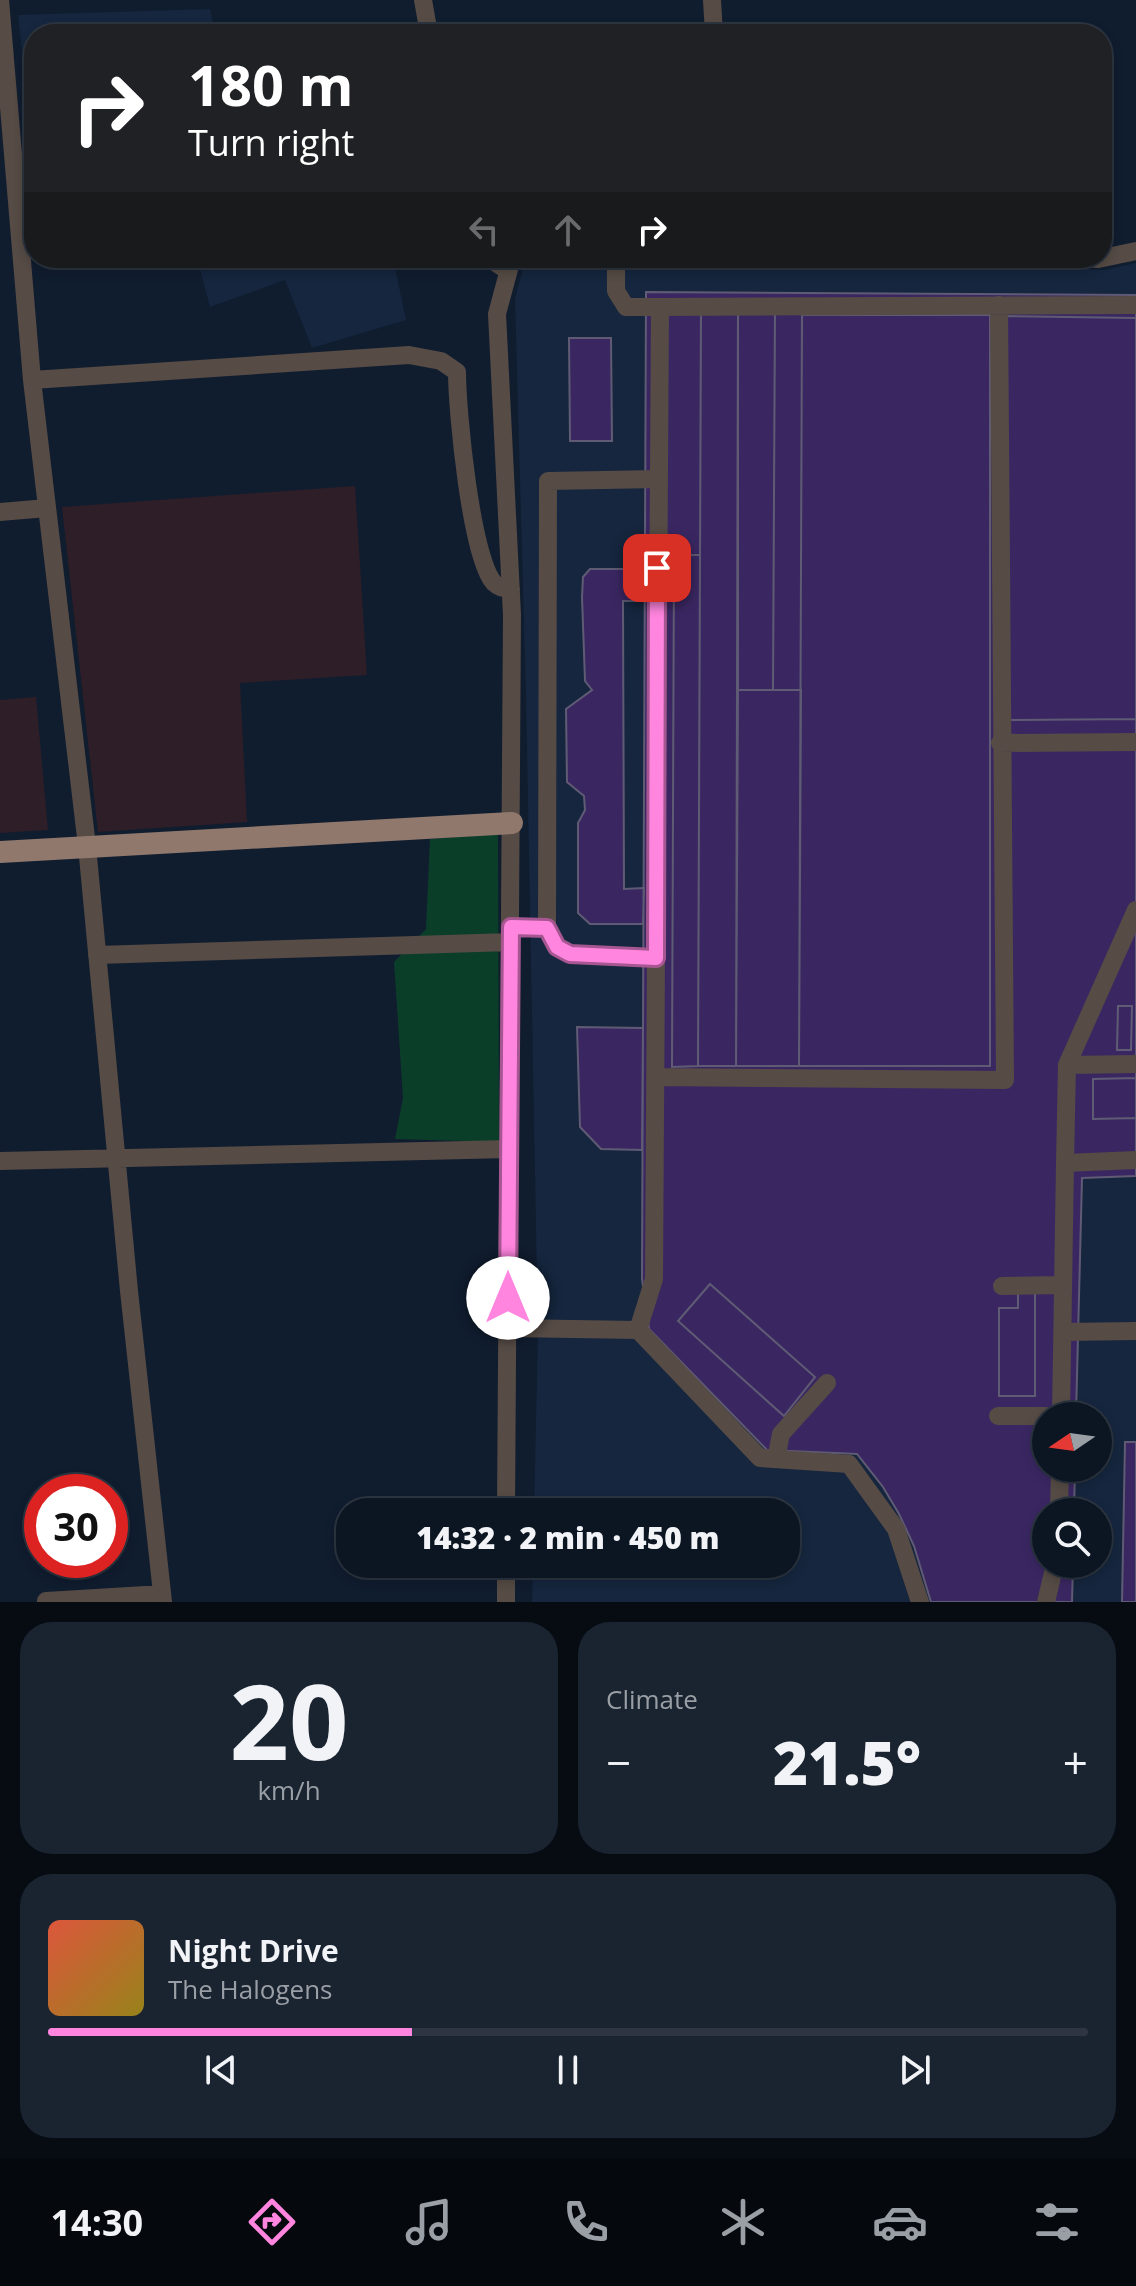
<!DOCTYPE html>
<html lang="en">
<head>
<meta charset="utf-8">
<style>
	body { margin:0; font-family:"Open Sans",sans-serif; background:#1a2330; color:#f1f3f6; height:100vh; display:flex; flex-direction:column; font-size:30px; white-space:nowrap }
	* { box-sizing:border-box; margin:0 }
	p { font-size:26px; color:#9a9fa6 }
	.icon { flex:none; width:44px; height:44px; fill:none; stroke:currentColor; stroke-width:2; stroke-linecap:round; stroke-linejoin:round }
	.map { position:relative; height:1602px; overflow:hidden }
	.panel { display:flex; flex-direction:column; gap:20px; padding:20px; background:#070c13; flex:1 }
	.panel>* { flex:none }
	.hud { position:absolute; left:24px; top:24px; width:1088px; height:244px; border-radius:32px; box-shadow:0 4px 12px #0003,0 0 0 2px #2c3541; background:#202124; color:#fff; overflow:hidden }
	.needle { width:52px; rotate:257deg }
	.fabs { position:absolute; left:1032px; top:1402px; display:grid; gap:16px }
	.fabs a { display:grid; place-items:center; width:80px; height:80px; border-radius:50%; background:#0c1623; box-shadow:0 4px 12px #0003,0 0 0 2px #2c3541; font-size:40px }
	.speed { position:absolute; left:24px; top:1474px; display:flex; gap:16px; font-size:40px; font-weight:700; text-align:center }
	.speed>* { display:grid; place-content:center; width:104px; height:104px; border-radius:50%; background:#0c1623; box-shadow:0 4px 12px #0003,0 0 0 2px #2c3541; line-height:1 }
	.speed .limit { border:12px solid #d22; background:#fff; color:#111 }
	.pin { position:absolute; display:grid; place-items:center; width:68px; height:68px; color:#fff; margin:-34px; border-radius:16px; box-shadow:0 4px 12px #0006 }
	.me { position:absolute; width:88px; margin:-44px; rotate:0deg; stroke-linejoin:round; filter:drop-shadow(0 0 6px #0008) }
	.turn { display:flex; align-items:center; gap:28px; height:168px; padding:0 32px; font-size:36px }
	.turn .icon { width:104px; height:104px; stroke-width:2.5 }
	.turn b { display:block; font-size:56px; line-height:68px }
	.lanes { display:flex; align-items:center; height:76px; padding:0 32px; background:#0003; justify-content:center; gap:40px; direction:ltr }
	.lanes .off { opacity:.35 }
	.big { font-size:60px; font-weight:800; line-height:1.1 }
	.panel .card { flex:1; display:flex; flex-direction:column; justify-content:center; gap:12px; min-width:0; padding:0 28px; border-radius:32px; background:#1a2330 }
	.panel .dial { align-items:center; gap:0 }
	.dial b { font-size:104px; line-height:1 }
	.song { display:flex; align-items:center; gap:24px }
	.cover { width:96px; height:96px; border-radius:12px; background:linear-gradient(135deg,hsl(10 70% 55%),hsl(50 70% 35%)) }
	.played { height:8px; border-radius:4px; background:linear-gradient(90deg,#ff85df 35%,#2c3541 35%) }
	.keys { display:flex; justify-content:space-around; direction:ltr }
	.heat { display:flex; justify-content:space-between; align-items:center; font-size:44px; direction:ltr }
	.panel .tiles { flex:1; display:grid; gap:20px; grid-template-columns:1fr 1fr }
	.card:last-child { grid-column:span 2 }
	.trip { position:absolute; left:336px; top:1498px; width:464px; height:80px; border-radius:32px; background:#0c1623; box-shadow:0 4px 12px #0003,0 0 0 2px #2c3541; font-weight:800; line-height:80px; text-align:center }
	.dock { display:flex; height:128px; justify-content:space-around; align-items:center; background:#05090e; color:#9a9fa6 }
	.dock .icon { width:56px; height:56px }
	.dock .current { color:#ff85df }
	.dock b { font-size:36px; color:#f1f3f6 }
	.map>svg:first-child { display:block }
	.built { fill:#15263e; fill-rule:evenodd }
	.education { fill:#2e1e28 }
	.green { fill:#0b3e29 }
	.building { fill:#3a2762; stroke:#605b74; stroke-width:2 }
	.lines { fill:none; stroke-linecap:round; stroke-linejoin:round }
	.minor { stroke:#564b45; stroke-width:18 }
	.major { stroke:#90786d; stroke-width:22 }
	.route-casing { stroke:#a65691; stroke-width:20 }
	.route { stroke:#ff85df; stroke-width:14 }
</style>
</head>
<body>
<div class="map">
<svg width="1136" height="1602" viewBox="0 0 1136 1602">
	<rect width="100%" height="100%" fill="#101d2f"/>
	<path class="built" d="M210,9l5,25h-181v128l-16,-147z
		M197,258h196l13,62 -94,28 -27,-68 -75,27z
		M526,258h364l214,12 32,-7v1339h-604l1,-38h253v-52h-252l4,-180 -12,-637 -11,-397zM1046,1416h52v52h-52zM1046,1512h52v52h-52z"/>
	<path class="education" d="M355,486l12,189 -127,8 7,139 -149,10 -36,-325z
		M36,697l12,133 -48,3v-133z"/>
	<path class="green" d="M498,834l1,308 -104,-3 8,-41 -9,-136 32,-33 4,-90z"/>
	<path class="building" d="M646,292l490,3v881l-54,2 -6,238h-30v52h29l-1,44h-28v52h27l-1,38h-141l-17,-56 -15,-32 -16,-27 -26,-33 -90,-4 -118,-121 -7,-50z
		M775,305l-2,385h-35v-384z
		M701,306h37l-2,760h-38z
		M802,315h188v751h-191z
		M1007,316l129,2v401l-129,1z
		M569,338h42l1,103h-42z
		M674,555h26l-2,511 -26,1z
		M590,569h47l8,19v13h-22l1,288 20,-1 -1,36h-53l-12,-11v-90l7,-13 -1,-14 -17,-14 -1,-73 26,-19 -7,-9 -3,-84 1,-20z
		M738,690h63l-2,376h-63z
		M1118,1006h14l-1,44h-14z
		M577,1027l66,1 -1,122 -41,-1 -21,-22z
		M1136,1078v40l-43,1v-40z
		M710,1284l105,93 -31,39 -106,-95z
		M1018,1293h17v103h-36v-88h19z
		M1125,1442h11v160h-14z"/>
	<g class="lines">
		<path class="minor" d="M0,0l32,380 55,466 42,445 34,311
			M423,0l6,34
			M712,0l2,34
			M429,34h285
			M489,258l19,13
			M616,258v33l10,16h34l-6,972 -16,51 122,128 89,6 47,65 24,73
			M1082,258l16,1 38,-8
			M660,307l476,-2
			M32,380l377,-25 32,6 16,11c0,38 14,186 37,211 5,5 11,5 17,6
			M0,512l47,-4
			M1000,743l136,-1
			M97,955l414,-13
			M656,958l-86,-4 -13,-7 -10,-19 1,-447 110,-2
			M1067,1065l69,-1
			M656,1077l349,3 -6,-775
			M0,1161l509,-12
			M1065,1163l2,-98 69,-155
			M1002,1286l60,-1
			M508,1328l130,2
			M1063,1332l73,-1
			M998,1416h48
			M1061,1416l4,-253 71,-3
			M776,1459l5,-25 46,-51
			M506,1512l6,-897 -15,-301 15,-56
			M1059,1512l1,-44
			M46,1601l116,-7
			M506,1602v-38
			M1046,1602l9,-38"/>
		<path class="major" d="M0,852l512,-29"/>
	</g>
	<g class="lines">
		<g class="route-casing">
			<path id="route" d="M508,1298l3,-371 36,1 10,19 13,7 86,4 1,-390"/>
		</g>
		<use href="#route" class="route"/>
	</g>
</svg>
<div class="fabs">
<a><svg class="needle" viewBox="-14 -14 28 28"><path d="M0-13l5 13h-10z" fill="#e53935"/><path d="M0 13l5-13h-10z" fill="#9a9fa6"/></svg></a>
<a><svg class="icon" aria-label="search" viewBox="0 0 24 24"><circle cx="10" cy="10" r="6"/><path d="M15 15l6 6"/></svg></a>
</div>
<div class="speed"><div class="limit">30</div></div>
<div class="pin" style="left:657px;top:568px;background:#d93025"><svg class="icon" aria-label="arrive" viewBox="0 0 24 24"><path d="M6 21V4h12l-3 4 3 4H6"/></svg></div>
<svg class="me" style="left:508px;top:1298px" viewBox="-20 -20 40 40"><circle r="19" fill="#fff"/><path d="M0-13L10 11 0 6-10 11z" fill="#ff85df"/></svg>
<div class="trip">14:32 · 2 min · 450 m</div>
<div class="hud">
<div class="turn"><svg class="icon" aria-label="right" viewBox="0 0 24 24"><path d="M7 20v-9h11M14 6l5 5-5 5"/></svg><div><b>180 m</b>Turn right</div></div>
<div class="lanes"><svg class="icon off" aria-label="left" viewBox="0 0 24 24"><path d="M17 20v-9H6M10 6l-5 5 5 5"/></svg><svg class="icon off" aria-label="ahead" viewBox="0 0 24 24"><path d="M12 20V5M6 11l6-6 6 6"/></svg><svg class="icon" aria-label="right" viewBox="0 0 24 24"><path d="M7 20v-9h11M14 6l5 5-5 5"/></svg></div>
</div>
</div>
<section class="panel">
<div class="tiles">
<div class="card dial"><b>20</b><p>km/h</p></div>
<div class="card"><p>Climate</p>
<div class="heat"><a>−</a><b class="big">21.5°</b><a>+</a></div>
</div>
<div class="card">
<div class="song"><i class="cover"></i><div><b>Night Drive</b><p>The Halogens</p></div></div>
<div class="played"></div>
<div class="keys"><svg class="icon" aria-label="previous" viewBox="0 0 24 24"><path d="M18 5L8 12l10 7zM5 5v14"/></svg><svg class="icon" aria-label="pause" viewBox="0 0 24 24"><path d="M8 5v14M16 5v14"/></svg><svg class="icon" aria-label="next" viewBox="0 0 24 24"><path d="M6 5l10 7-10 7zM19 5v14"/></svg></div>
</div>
</div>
</section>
<nav class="dock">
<b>14:30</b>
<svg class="icon current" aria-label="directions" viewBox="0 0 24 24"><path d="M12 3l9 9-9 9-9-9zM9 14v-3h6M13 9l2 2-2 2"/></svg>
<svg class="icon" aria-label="music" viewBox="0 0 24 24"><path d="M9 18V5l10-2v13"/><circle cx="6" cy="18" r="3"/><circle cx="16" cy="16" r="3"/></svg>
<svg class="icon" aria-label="phone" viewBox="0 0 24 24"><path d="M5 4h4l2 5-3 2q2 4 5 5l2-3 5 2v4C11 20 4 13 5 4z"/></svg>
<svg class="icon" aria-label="climate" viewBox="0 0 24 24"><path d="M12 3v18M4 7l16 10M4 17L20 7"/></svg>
<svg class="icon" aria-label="car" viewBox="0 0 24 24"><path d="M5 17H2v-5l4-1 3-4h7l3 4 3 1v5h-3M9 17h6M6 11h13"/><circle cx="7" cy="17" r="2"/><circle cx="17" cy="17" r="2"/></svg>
<svg class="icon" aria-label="filters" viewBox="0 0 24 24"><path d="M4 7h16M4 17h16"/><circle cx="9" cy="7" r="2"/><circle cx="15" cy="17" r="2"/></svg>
</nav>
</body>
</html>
